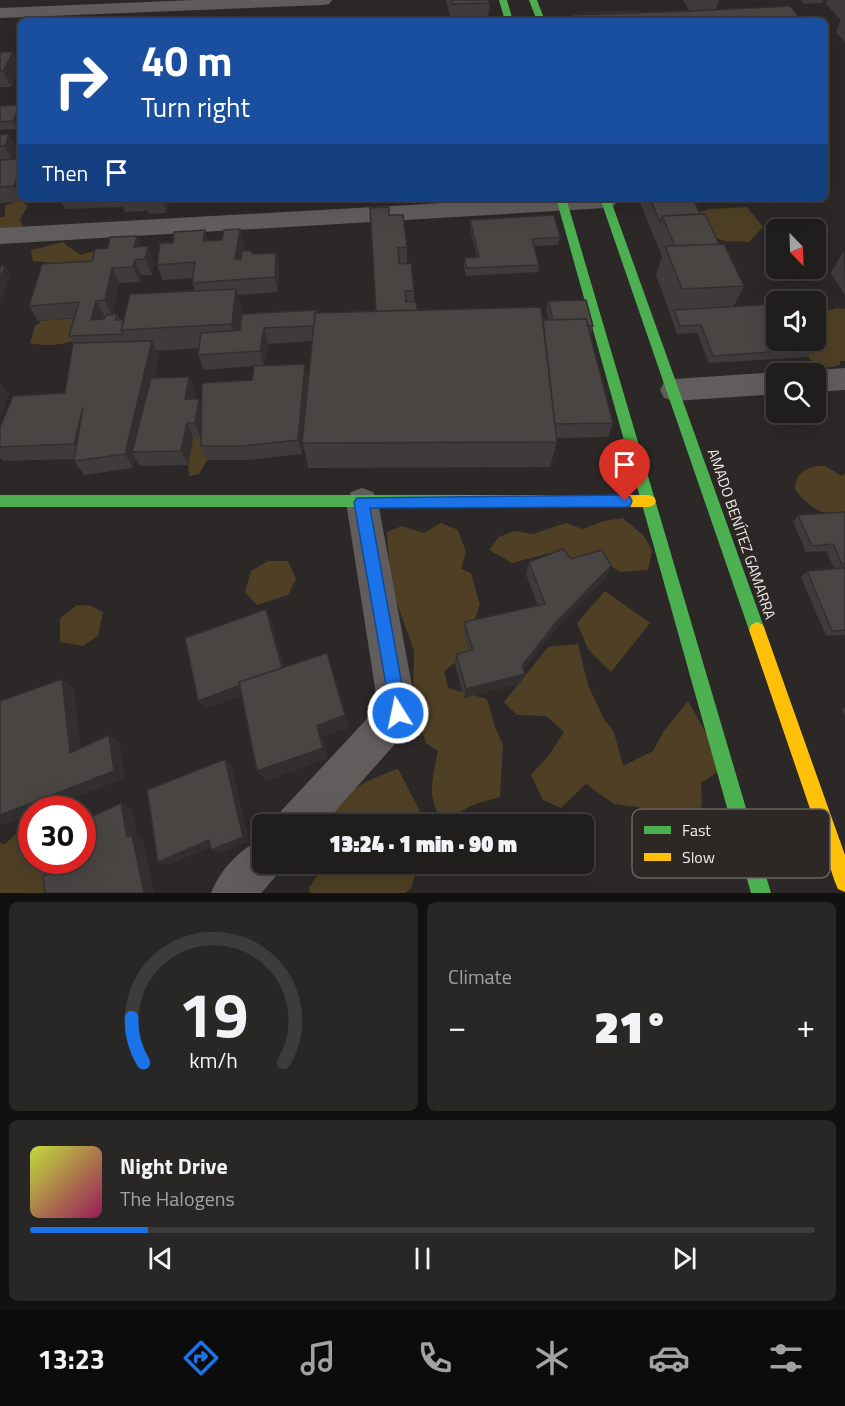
<!DOCTYPE html>
<html lang="en">
<head>
<meta charset="utf-8">
<style>
	body { margin:0; font-family:"Titillium Web",sans-serif; background:#282726; color:#f1f3f6; height:100vh; display:flex; flex-direction:column; font-size:22px; white-space:nowrap }
	* { box-sizing:border-box; margin:0 }
	p { font-size:20px; color:#a2a2a4 }
	.icon { flex:none; width:33px; height:33px; fill:none; stroke:currentColor; stroke-width:2; stroke-linecap:round; stroke-linejoin:round }
	.map { position:relative; height:893px; overflow:hidden }
	.panel { display:flex; flex-direction:column; gap:9px; padding:9px; background:#121010; flex:1 }
	.panel>* { flex:none }
	.top-card { position:absolute; left:18px; top:18px; width:810px; height:183px; border-radius:9px; box-shadow:0 6px 24px #0002,0 0 0 2px #3d3c3b; background:#1a4fa0; color:#fff; overflow:hidden }
	.needle { width:39px; rotate:157deg }
	.controls { position:absolute; left:766px; top:219px; display:grid; gap:12px }
	.controls a { display:grid; place-items:center; width:60px; height:60px; border-radius:9px; background:#201e1d; box-shadow:0 6px 24px #0002,0 0 0 2px #3d3c3b; font-size:30px }
	.speed { position:absolute; left:18px; top:796px; display:flex; gap:12px; font-size:30px; font-weight:700; text-align:center }
	.speed>* { display:grid; place-content:center; width:78px; height:78px; border-radius:50%; background:#201e1d; box-shadow:0 6px 24px #0002,0 0 0 2px #3d3c3b; line-height:1 }
	.speed .limit { border:9px solid #d22; background:#fff; color:#111 }
	.pin { position:absolute; display:grid; place-items:center; width:51px; height:51px; color:#fff; margin:-62px -26px; border-radius:50% 50% 50% 0; rotate:-45deg; box-shadow:0 0 6px #0007 }
	.pin .icon { rotate:45deg }
	.me { position:absolute; width:66px; margin:-33px; rotate:350deg; stroke-linejoin:round; filter:drop-shadow(0 0 4px #0008) }
	.turn { display:flex; align-items:center; gap:21px; height:126px; padding:0 24px; font-size:27px }
	.turn .icon { width:78px; height:78px; stroke-width:2.5 }
	.turn b { display:block; font-size:42px; line-height:51px }
	.then { display:flex; align-items:center; height:57px; padding:0 24px; background:#0003; gap:12px; font-size:22px }
	.big { font-size:45px; font-weight:800; line-height:1.1 }
	.panel .tile { flex:1; display:flex; flex-direction:column; justify-content:center; gap:9px; min-width:0; padding:0 21px; border-radius:9px; background:#282726 }
	.panel .dial { align-items:center; gap:0 }
	.dial svg { height:156px; overflow:visible; fill:none; stroke:#3d3c3b; stroke-width:7; stroke-linecap:round; text-anchor:middle }
	.dial text { fill:#f1f3f6; stroke:none }
	.song { display:flex; align-items:center; gap:18px }
	.cover { width:72px; height:72px; border-radius:9px; background:linear-gradient(135deg,hsl(70 70% 55%),hsl(330 70% 35%)) }
	.played { height:6px; border-radius:3px; background:linear-gradient(90deg,#1a73e8 15%,#3d3c3b 15%) }
	.keys { display:flex; justify-content:space-around; direction:ltr }
	.heat { display:flex; justify-content:space-between; align-items:center; font-size:33px; direction:ltr }
	.panel .tiles { flex:1; display:grid; gap:9px; grid-template-columns:1fr 1fr }
	.tile:last-child { grid-column:span 2 }
	.trip { position:absolute; left:252px; top:814px; width:342px; height:60px; border-radius:9px; background:#201e1d; box-shadow:0 6px 24px #0002,0 0 0 2px #3d3c3b; font-weight:800; line-height:60px; text-align:center }
	.menu { display:flex; height:96px; justify-content:space-around; align-items:center; background:#0d0c0c; color:#a2a2a4 }
	.menu .icon { width:42px; height:42px }
	.menu .on { color:#1a73e8 }
	.menu b { font-size:27px; color:#f1f3f6 }
	.map>svg:first-child { display:block }
	.green { fill:#4f4025 }
	.lines { fill:none; stroke-linecap:round; stroke-linejoin:round }
	.street { fill:#605d5c; fill-rule:evenodd }
	.fast { fill:#4caf50; fill-rule:evenodd }
	.slow { fill:#ffc107; fill-rule:evenodd }
	.wall { fill:#3e3b3a; fill-rule:evenodd }
	.shaded-wall { fill:#32302f }
	.building { fill:#484543; stroke:#32302f; stroke-width:1.5 }
	.route { fill:#1a73e8; stroke:#114b97; stroke-width:1.5 }
	.labels { text-anchor:middle; dominant-baseline:central; stroke-width:6; stroke-linejoin:round; paint-order:stroke }
	.street-label { font-size:15px; fill:#efebe9; stroke:#2d2725 }
	.key { fill:#2d2725; stroke:#676260; stroke-width:1.5 }
	.key-label { font-size:16px; fill:#efebe9 }
</style>
</head>
<body>
<div class="map">
<svg width="845" height="893" viewBox="0 0 845 893">
	<rect width="100%" height="100%" fill="#2b2827"/>
	<path class="green" d="M16,202h7l5,4 -8,13 3,7 -3,4h-20v-13h5v-12z
		M747,207l16,20 -14,15c-20,-1 -32,3 -44,-16 -4,-5 -5,-8 -6,-14l11,-3z
		M64,242c4,7 11,7 16,13l15,-4 -1,10 -9,5 -52,-5 -2,-11z
		M837,308l8,1v52h-5v4c-28,7 -28,-3 -40,-24l16,-1v-18h6l5,-11z
		M79,318l2,20c-18,7 -32,9 -51,5l5,-17 6,-5z
		M202,431l26,19 -21,10 -8,14 -10,2 -1,-11 5,-27z
		M816,466h9l17,10 3,-3v39c-21,7 -39,-7 -50,-23 0,-14 8,-20 21,-23z
		M623,518l21,18 8,14 -4,20 -28,2 -9,-6h-46l-15,-13 -38,10 -23,-13 10,-13 15,-6 19,3 33,-11 16,6 22,-8z
		M441,523l17,7 8,22 -5,17 10,4 9,32 -5,14 11,20 -42,32 4,17 39,11 8,28 8,18 -3,52 -25,7 -31,16c-19,-18 -11,-45 -6,-69l-12,-8 -13,-40 1,-52 -27,-76 2,-15 -2,-28 15,-6 22,7z
		M268,561h20l8,18 -8,16 -31,10 -12,-13 6,-21z
		M605,591l45,32 -39,49 -23,-23 -11,-26z
		M77,605l14,1 12,6 -5,24 -15,10 -23,-4v-24z
		M578,644l10,41 16,34 10,13 9,34 30,-15 11,-20 24,-30 37,66 -24,16 1,21 -11,33 -29,-7 -17,-22 -31,-4 -28,-20 -25,24 -18,-8 -12,-25 18,-20 15,-23 -18,-16 -29,-1 -13,-13 44,-55z
		M398,769l26,50v6h-99c16,-33 40,-45 73,-56z
		M31,820l1,41h41l-2,32h-71v-50l5,1z
		M320,864h99l-8,24 -6,5h-95l-1,-5 12,-18z"/>
	<g class="lines">
		<path class="street" d="M195,0h137l-3,4 -6,1 -323,13v-10z
			M533,198h82l2,3 -3,5 -8,2 -606,36v-16z
			M845,368v22l-29,2v-18h-10l10,-4z
			M777,372l4,2h-4v20l-103,7 -10,-3 -4,-8 4,-8 10,-3z
			M362,488l11,4 5,10 39,211 -6,13 -88,99h-48l6,-14 97,-104 -32,-205 5,-10z
			M262,839v25h19l-4,11 -16,18h-50c9,-23 28,-44 51,-54z"/>
		<path class="fast" d="M499,0h8l6,21h-8z
			M529,0h8l8,21h-8z
			M556,198h10l205,695h-20z
			M600,198h10l155,432 -2,5 -6,3 -6,-3 -2,-5z
			M0,495h523l5,2 2,4 -2,4 -5,2h-523z"/>
		<path class="slow" d="M523,495h126l5,2 2,4 -2,4 -5,2h-126l-5,-2 -2,-4 2,-4z
			M757,622l6,3 2,5 80,225v37l-7,-3 -3,-7 -86,-252 2,-5z"/>
	</g>
	<path class="wall" d="M446,0h42l2,3 -2,15 -37,2z
		M683,0h36l-3,10 86,11h-231l1,-6 15,-1v-1h51l52,-2z
		M801,0h23l-2,3 -18,1z
		M827,0h18v43l-9,-11 5,-13h-1l-15,-16z
		M0,52l20,15 -9,20h-11z
		M20,105l1,15 -4,9 -17,1v-24z
		M9,134l8,16 -3,9 9,43 -23,1v-68z
		M60,198h110l-4,15 -17,1 -1,-3 -23,1 -2,-5 -58,2z
		M642,198h51l7,16 44,72 -10,20 79,43 -5,8 -99,6 -12,-30 -20,1 -21,-59 6,-19 -22,-53z
		M389,215l18,32v16l7,28v11l3,8 132,10 -3,-11 2,-8 45,25 -2,7h-1l23,90 -5,14 -52,1 1,4 -7,25 -242,1 -5,-25 -1,11 -54,6h-41l-6,-14v-11v3h-8l-5,27 -48,1 -5,-8 -2,10 -49,7 -10,-14v-2l-71,2 -3,-4v-10l65,-54 8,-49 -4,-8 5,-18 -36,3 -9,-15 63,-45 49,-15 13,16 -2,13h-11l-1,7 -21,1 -7,31h5l3,6h4l71,-29 -3,-8 1,-5 -30,2 -6,-15 16,-22 49,-3 18,-11 4,16 -1,6 10,3 23,-1 3,15 -1,24 -40,3 4,16v3l75,-4 1,3 58,-2zM312,341l-4,38 -3,-15 -41,2 4,-22zM199,348l-1,7 6,15 50,-4 -2,14 -50,26 -8,-7 1,-7 -6,-15 -35,1 5,-22 -3,-5z
		M470,220l90,17 -2,8 -24,1 5,19 -1,7 -72,4 -2,-10 1,-8 12,-1 -7,-29z
		M844,250l1,44h-1l-13,-21z
		M845,512v123l-19,1 -25,-59 6,-6 28,-2 -9,-18 -20,1 -13,-30 5,-7z
		M571,559l35,19 -52,53 -31,38 -2,14 -57,15 -9,-34 1,-10 13,-3 -6,-19 1,-10 74,-16 -12,-32 3,-12z
		M845,708v9l-3,-8z"/>
	<path class="shaded-wall" d="M13,52l7,15 -9,20 -8,-16z
		M20,105l1,15 -4,9 -4,-8z
		M9,134l8,16 -4,12 -8,-16z
		M21,165v33h3l-1,4 -9,-16z
		M161,198h9l-4,15z
		M240,229l4,16 -4,30 -5,-16z
		M205,230l5,16 -7,-5z
		M137,236l6,15 -9,-4z
		M148,246l6,16 -2,13 -7,-16z
		M276,253l3,15 -1,24 -3,-15z
		M135,260l6,15 -1,7 -7,-15z
		M5,266l5,8 -10,28v-22z
		M112,268l7,15 -7,33 -7,-16z
		M236,289l6,22 -4,35 -6,-22z
		M96,301l8,15 -5,19 -8,-15z
		M264,328l4,16 -4,22 -4,-15z
		M152,341l7,15 -22,96h-5l3,6 -2,10 -8,-14z
		M305,364l3,15 -6,75 -4,-14z
		M189,377l6,15 -4,22 -6,-15z
		M0,382l9,12 -9,25z
		M199,399l6,14 -4,25 -6,-15z
		M83,407v51l-9,-14z
		M187,423l6,15 -5,27 -7,-14z
		M611,566l-5,12 -52,53 -36,44 4,-9 36,-46z
		M266,609l5,11 17,59 -82,30 -8,-8z
		M327,653l22,74 -27,10 6,21 -62,23 -9,-10z
		M525,674l-4,9 -57,15 2,-9z
		M62,679l12,10 8,71 -12,-7z
		M109,735l11,8 5,35 -83,32h-10v4l-32,12v-11z
		M225,759l7,7 17,76 -30,11 -8,-3z
		M121,803l11,6 6,28 5,2 11,54h-10l-17,-56z
		M209,840l8,5 -49,20 -10,-3z"/>
	<path class="building" d="M451,0h37l2,3 -38,1z
		M790,6l12,15h-227l-3,-6 118,-4z
		M637,11l1,2 -50,1 -1,-1z
		M0,52h13l-10,19h-3z
		M20,105l-7,16 -13,1v-16z
		M9,134l-4,12h-5v-11z
		M21,159v6l-7,21 -14,1v-27z
		M650,198h43l7,16 -38,2 -2,7z
		M389,207v8h14l4,32 -9,1 1,16 12,-1 3,28h-9l1,11h10l1,8 -41,1 -6,-103z
		M705,214l14,30 -44,2 -13,-30z
		M554,215l6,22 -28,2 7,26 -73,3 -1,-10 14,-1 -9,-37z
		M240,229l-5,30h6l1,-8h10v3l24,-1 -1,24 -83,6 3,-21 -38,3 3,-22h13l1,-11 31,-2 -2,11 19,-1 2,-10z
		M137,236l-3,11 14,-1 -3,13 -10,1 -2,7 -21,1 -7,32 -9,1 -5,19 13,-1 2,-4 11,-1 -2,6h9l-3,10 2,4 -54,2 10,-34 -50,4 13,-42 50,-3 3,-12 13,-1 2,-11z
		M724,244l20,42 -62,3 -17,-43z
		M0,266h5l-5,14z
		M236,289l-4,35 -111,6 9,-36z
		M586,300l7,26h-5l-2,-7 -33,1 -5,-19z
		M777,304v36h31l5,9 -100,7 -12,-31 -21,1 -6,-16z
		M541,307l16,135 -255,1 13,-130z
		M317,310v3h-2l-1,13 -50,2 -4,23 -62,4 3,-22 39,-3 2,-16z
		M586,319l27,104 -58,1 -12,-104z
		M152,341l-27,113 -51,7 9,-54 -9,37 -74,3v-20l13,-31 52,-3 8,-50z
		M305,364l-7,76 -55,6h-42l1,-63 50,-3 2,-14z
		M189,377l-4,22h14l-4,24h-8l-6,28 -49,1 19,-74z
		M845,512v52h-3l-9,-20 -21,2 -14,-31z
		M563,549l8,10 31,-9 9,16 -53,54 -36,46 3,8 -59,15 -10,-35 17,-4 -9,-28 81,-18 -16,-42z
		M845,568v62l-13,1 -25,-60z
		M266,609l16,59 -43,14 1,3 -42,16 -13,-63z
		M327,653l18,62 -28,11 6,22 -66,23 -18,-89z
		M62,679l8,74 39,-18 5,36 -114,44v-114z
		M225,759l18,78 -32,13 -2,-10 -51,22 -11,-72z
		M121,803l6,34 5,-2 12,58h-99l-2,-17 7,-3 -2,-12h34v-40z"/>
	<path class="route" d="M625,495l5,2 2,4 -2,5 -5,1 -255,1 37,205 -3,6 -6,3 -6,-3 -38,-217 3,-4z"/>
	<g class="labels">
		<g class="street-label">
			<text transform="translate(742 534) rotate(71)">AMADO BENÍTEZ GAMARRA</text>
		</g>
	</g>
	<rect x="632" y="809" width="198" height="69" rx="9" class="key"/>
	<rect x="644" y="826" width="27" height="8" fill="#4caf50"/>
	<rect x="644" y="853" width="27" height="8" fill="#ffc107"/>
	<g class="key-label">
		<text x="682" y="836">Fast</text>
		<text x="682" y="863">Slow</text>
	</g>
</svg>
<div class="controls">
<a><svg class="needle" viewBox="-14 -14 28 28"><path d="M0-13l5 13h-10z" fill="#e53935"/><path d="M0 13l5-13h-10z" fill="#a2a2a4"/></svg></a>
<a><svg class="icon" aria-label="sound" viewBox="0 0 24 24"><path d="M4 9h4l5-4v14l-5-4H4zM17 9q2 3 0 6"/></svg></a>
<a><svg class="icon" aria-label="search" viewBox="0 0 24 24"><circle cx="10" cy="10" r="6"/><path d="M15 15l6 6"/></svg></a>
</div>
<div class="speed"><div class="limit">30</div></div>
<div class="pin" style="left:625px;top:501px;background:#d93025"><svg class="icon" aria-label="arrive" viewBox="0 0 24 24"><path d="M6 21V4h12l-3 4 3 4H6"/></svg></div>
<svg class="me" style="left:398px;top:713px" viewBox="-20 -20 40 40"><circle r="17" fill="#1a73e8" stroke="#fff" stroke-width="3"/><path d="M0-11L8 9 0 5-8 9z" fill="#fff"/></svg>
<div class="trip">13:24 · 1 min · 90 m</div>
<div class="top-card">
<div class="turn"><svg class="icon" aria-label="right" viewBox="0 0 24 24"><path d="M7 20v-9h11M14 6l5 5-5 5"/></svg><div><b>40 m</b>Turn right</div></div>
<div class="then">Then<svg class="icon" aria-label="arrive" viewBox="0 0 24 24"><path d="M6 21V4h12l-3 4 3 4H6"/></svg></div>
</div>
</div>
<section class="panel">
<div class="tiles">
<div class="tile dial"><svg viewBox="0 0 100 80">
<path d="M14 69A42 42 0 1 1 86 69"/>
<path d="M14 69A42 42 0 0 1 8 46" stroke="#1a73e8"/>
<text x="50" y="56" font-size="32" font-weight="700">19</text>
<text x="50" y="72" font-size="11">km/h</text>
</svg></div>
<div class="tile"><p>Climate</p>
<div class="heat"><a>−</a><b class="big">21°</b><a>+</a></div>
</div>
<div class="tile">
<div class="song"><i class="cover"></i><div><b>Night Drive</b><p>The Halogens</p></div></div>
<div class="played"></div>
<div class="keys"><svg class="icon" aria-label="previous" viewBox="0 0 24 24"><path d="M18 5L8 12l10 7zM5 5v14"/></svg><svg class="icon" aria-label="pause" viewBox="0 0 24 24"><path d="M8 5v14M16 5v14"/></svg><svg class="icon" aria-label="next" viewBox="0 0 24 24"><path d="M6 5l10 7-10 7zM19 5v14"/></svg></div>
</div>
</div>
</section>
<nav class="menu">
<b>13:23</b>
<svg class="icon on" aria-label="directions" viewBox="0 0 24 24"><path d="M12 3l9 9-9 9-9-9zM9 14v-3h6M13 9l2 2-2 2"/></svg>
<svg class="icon" aria-label="music" viewBox="0 0 24 24"><path d="M9 18V5l10-2v13"/><circle cx="6" cy="18" r="3"/><circle cx="16" cy="16" r="3"/></svg>
<svg class="icon" aria-label="phone" viewBox="0 0 24 24"><path d="M5 4h4l2 5-3 2q2 4 5 5l2-3 5 2v4C11 20 4 13 5 4z"/></svg>
<svg class="icon" aria-label="climate" viewBox="0 0 24 24"><path d="M12 3v18M4 7l16 10M4 17L20 7"/></svg>
<svg class="icon" aria-label="car" viewBox="0 0 24 24"><path d="M5 17H2v-5l4-1 3-4h7l3 4 3 1v5h-3M9 17h6M6 11h13"/><circle cx="7" cy="17" r="2"/><circle cx="17" cy="17" r="2"/></svg>
<svg class="icon" aria-label="filters" viewBox="0 0 24 24"><path d="M4 7h16M4 17h16"/><circle cx="9" cy="7" r="2"/><circle cx="15" cy="17" r="2"/></svg>
</nav>
</body>
</html>
